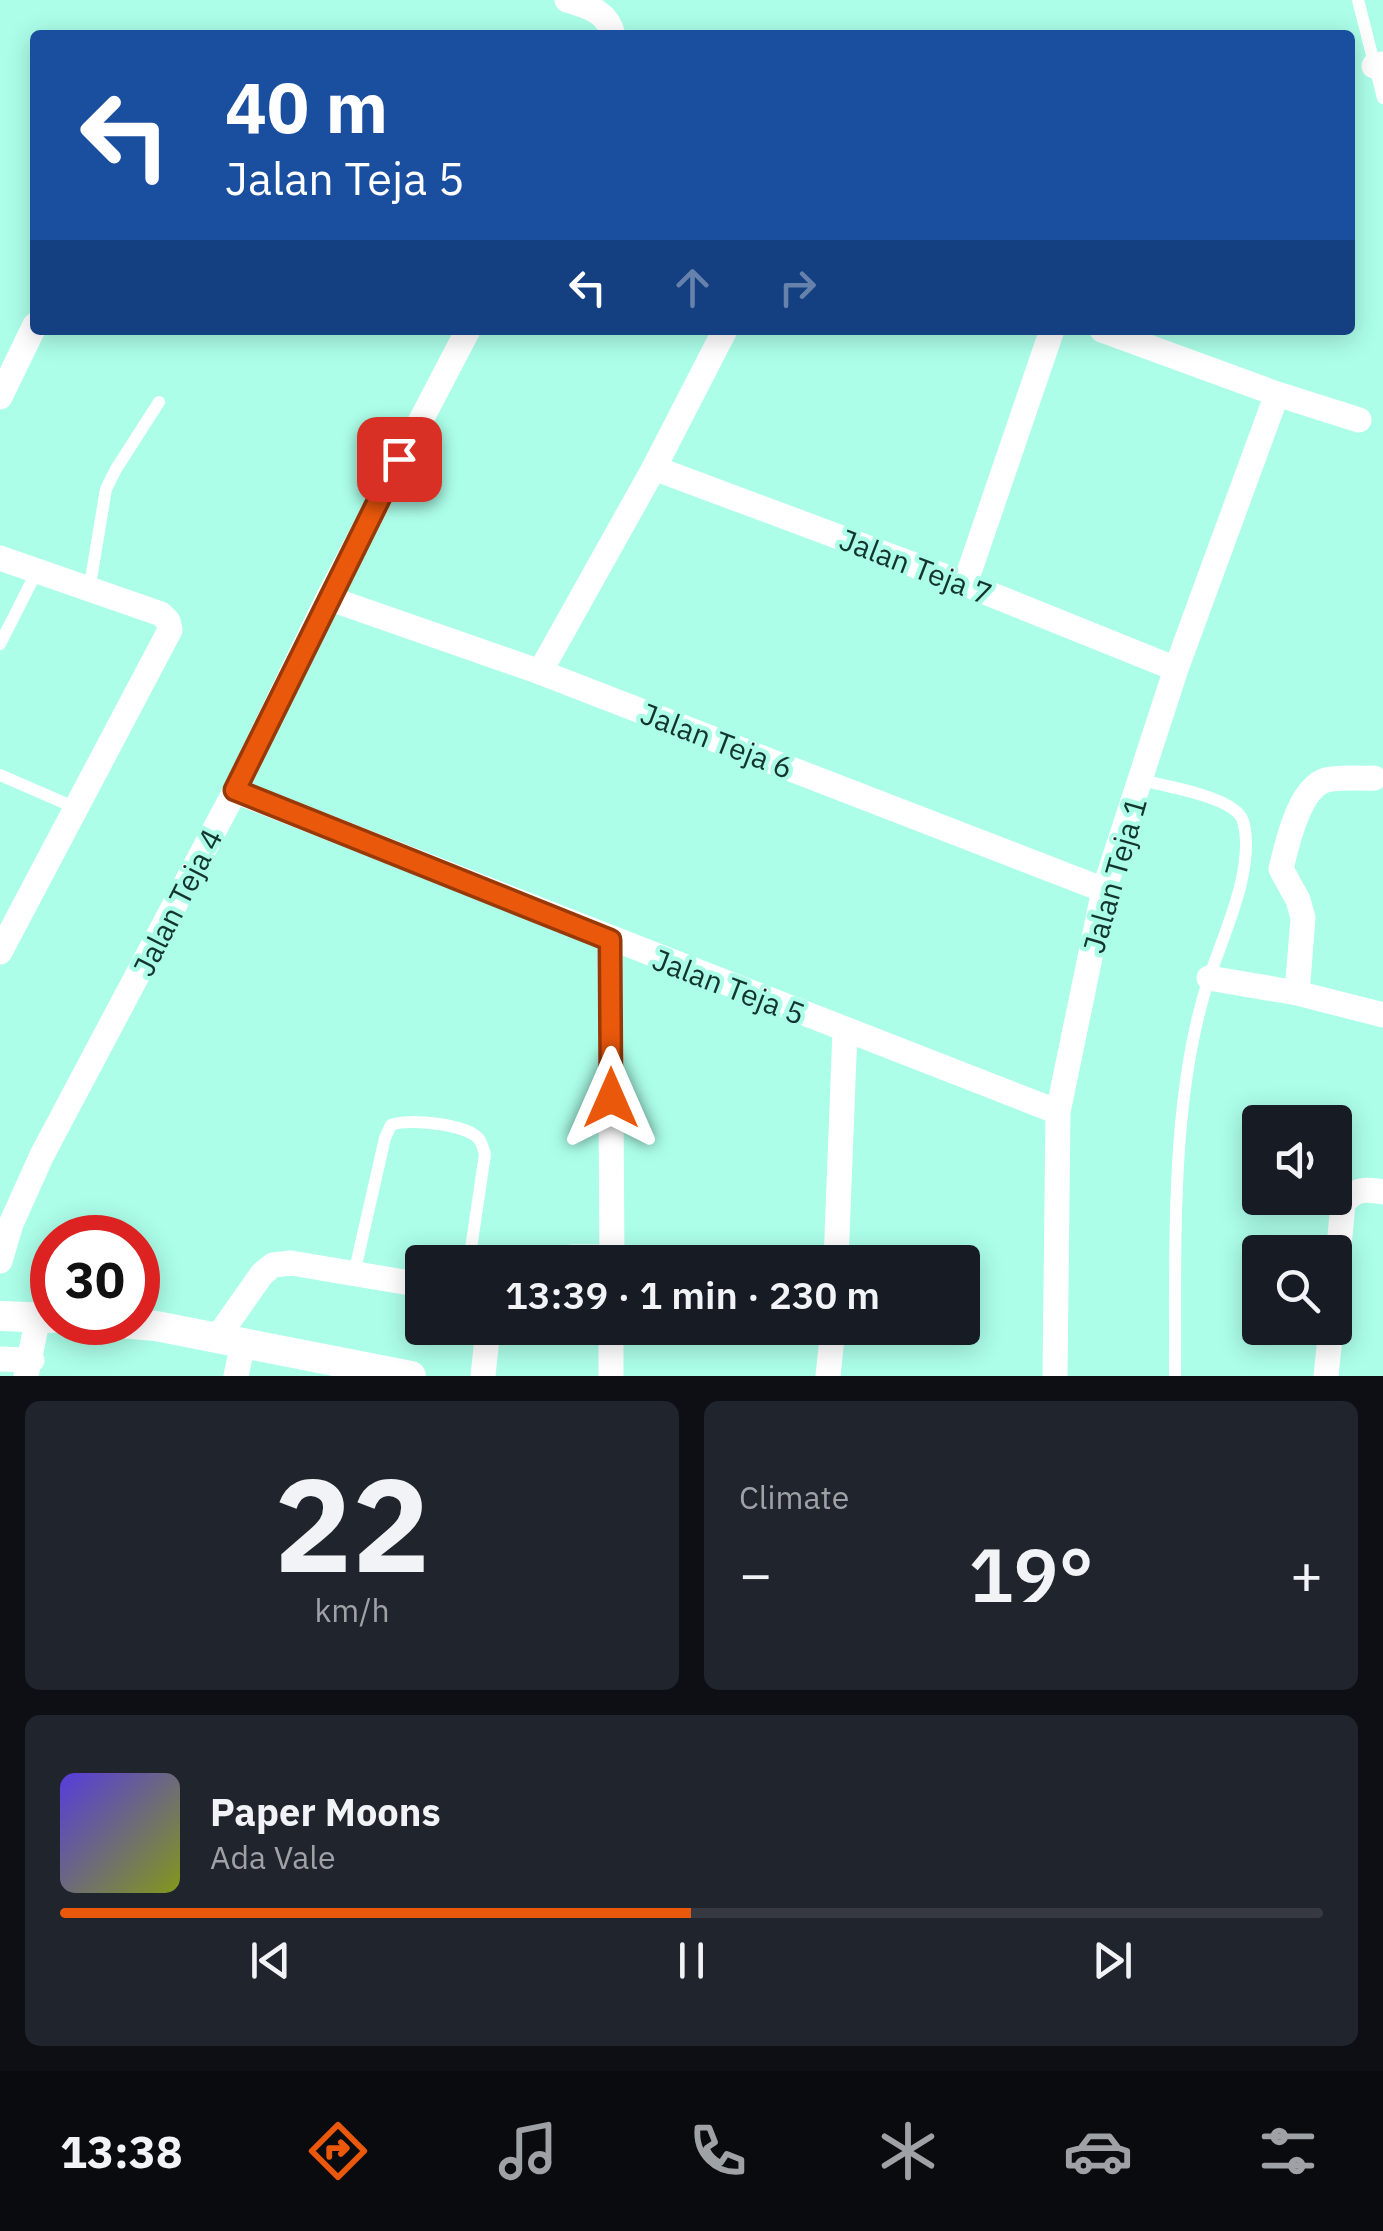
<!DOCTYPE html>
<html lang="en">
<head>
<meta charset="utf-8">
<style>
	body { margin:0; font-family:"IBM Plex Sans",sans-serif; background:#20242c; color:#f1f3f6; height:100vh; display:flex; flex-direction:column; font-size:38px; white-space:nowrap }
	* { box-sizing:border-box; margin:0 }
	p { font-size:32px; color:#9ea1a6 }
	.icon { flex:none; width:55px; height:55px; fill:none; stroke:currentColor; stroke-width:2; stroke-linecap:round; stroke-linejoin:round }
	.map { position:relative; height:1376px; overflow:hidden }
	.sheet { display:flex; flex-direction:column; gap:25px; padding:25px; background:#0d0f14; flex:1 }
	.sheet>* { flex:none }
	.guide { position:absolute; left:30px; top:30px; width:1325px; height:305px; border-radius:10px; box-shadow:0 5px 25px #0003; background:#1a4fa0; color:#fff; overflow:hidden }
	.tools { position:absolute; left:1242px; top:1105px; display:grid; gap:20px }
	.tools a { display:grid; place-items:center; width:110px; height:110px; border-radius:10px; background:#171b24; box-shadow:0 5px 25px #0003; font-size:50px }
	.speed { position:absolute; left:30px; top:1215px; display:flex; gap:20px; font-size:50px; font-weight:700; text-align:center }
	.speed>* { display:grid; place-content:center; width:130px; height:130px; border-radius:50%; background:#171b24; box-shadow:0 5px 25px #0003; line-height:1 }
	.speed .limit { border:15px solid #d22; background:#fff; color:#111 }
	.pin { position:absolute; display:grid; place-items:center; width:85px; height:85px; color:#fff; margin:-42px; border-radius:20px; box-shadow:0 5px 15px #0006 }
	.me { position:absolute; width:110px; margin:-55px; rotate:0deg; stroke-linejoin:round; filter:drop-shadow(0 0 8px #0008) }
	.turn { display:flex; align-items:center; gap:35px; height:210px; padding:0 30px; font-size:45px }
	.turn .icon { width:130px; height:130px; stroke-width:2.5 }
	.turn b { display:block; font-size:70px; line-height:85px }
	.lanes { display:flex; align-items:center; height:95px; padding:0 30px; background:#0003; justify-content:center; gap:50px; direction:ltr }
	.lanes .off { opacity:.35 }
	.big { font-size:75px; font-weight:600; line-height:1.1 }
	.sheet .card { flex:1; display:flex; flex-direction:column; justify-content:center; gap:15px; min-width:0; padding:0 35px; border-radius:15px; background:#20242c }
	.sheet .dial { align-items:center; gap:0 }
	.dial b { font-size:130px; line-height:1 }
	.song { display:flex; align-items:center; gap:30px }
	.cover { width:120px; height:120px; border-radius:15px; background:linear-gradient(135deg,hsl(250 70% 55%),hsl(70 70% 35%)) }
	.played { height:10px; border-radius:5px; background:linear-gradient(90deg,#ea580c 50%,#363941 50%) }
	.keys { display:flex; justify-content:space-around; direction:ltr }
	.heat { display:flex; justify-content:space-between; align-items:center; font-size:55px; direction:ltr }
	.sheet .tiles { flex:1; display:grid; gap:25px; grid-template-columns:1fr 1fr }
	.card:last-child { grid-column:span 2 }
	.trip { position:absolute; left:405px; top:1245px; width:575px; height:100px; border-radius:10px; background:#171b24; box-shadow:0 5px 25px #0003; font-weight:600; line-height:100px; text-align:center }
	.dock { display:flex; height:160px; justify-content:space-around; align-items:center; background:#090b0e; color:#9ea1a6 }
	.dock .icon { width:70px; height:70px }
	.dock .on { color:#ea580c }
	.dock b { font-size:45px; color:#f1f3f6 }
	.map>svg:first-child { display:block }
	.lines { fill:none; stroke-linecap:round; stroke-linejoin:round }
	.service { stroke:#fff; stroke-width:12 }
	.minor { stroke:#fff; stroke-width:25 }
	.tertiary { stroke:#fff; stroke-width:30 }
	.route-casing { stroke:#983908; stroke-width:25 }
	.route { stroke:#ea580c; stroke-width:18 }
	.labels { text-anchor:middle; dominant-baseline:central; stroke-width:9; stroke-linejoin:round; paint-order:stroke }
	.street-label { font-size:30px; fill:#13352e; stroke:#acfee9 }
</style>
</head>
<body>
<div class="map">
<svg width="1383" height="1376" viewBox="0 0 1383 1376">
	<rect width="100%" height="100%" fill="#acfee9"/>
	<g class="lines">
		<path class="service" d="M1358,0l25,98
			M89,591l17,-102 10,-20 43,-67
			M0,644l37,-73
			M0,775l76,33
			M1141,780c24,6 95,17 102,41 13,45 -19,113 -33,154 -41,122 -34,274 -35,401
			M354,1274l31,-136 6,-13c17,-7 76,-1 88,14 2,2 5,12 6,15l-16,108"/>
		<path class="minor" d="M567,0c22,7 40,11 46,35
			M1374,66l9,-2
			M1102,330l175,64 82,26
			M0,397l35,-72
			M654,468l311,116 211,85
			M0,558l161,56 7,7 2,9 -170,322
			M965,584l87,-254
			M328,598l212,74 564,218
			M540,672l114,-204 71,-138
			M235,791l823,321
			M610,940l2,322
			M1209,978l88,15 86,22
			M1297,993l6,-75 -5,-18 -17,-31c6,-25 18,-81 45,-89 14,-4 33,-1 48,-2
			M0,1261l11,-37 31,-69 193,-364 93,-193 140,-268
			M559,1262l13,-5h40
			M836,1262l9,-232
			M1335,1288l8,-84c11,-16 22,-15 40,-12
			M217,1338l45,-64 11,-9 18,-2 131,22
			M0,1359l32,1
			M26,1376l12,-59
			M236,1376l7,-33
			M483,1376l5,-48
			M611,1376v-48
			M828,1376l5,-48
			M1055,1376l3,-264 46,-222 72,-221 101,-275
			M1326,1376l5,-48"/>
		<path class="tertiary" d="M0,1316l52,2
			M107,1322l49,4 255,50"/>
	</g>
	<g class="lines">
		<g class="route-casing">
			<path id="route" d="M399,459l-164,331 375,150 1,158"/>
		</g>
		<use href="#route" class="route"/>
	</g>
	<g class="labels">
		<g class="street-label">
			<text transform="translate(916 566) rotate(21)">Jalan Teja 7</text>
			<text transform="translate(717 740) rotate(21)">Jalan Teja 6</text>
			<text transform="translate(1114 875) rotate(-74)">Jalan Teja 1</text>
			<text transform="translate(177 902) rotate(-63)">Jalan Teja 4</text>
			<text transform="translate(729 986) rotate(21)">Jalan Teja 5</text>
		</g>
	</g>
</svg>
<div class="tools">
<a><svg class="icon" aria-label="sound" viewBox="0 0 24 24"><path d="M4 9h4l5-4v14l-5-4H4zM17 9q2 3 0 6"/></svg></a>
<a><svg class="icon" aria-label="search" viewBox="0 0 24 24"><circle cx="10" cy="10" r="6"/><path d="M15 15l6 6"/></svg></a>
</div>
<div class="speed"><div class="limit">30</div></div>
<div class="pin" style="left:399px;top:459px;background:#d93025"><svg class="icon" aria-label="arrive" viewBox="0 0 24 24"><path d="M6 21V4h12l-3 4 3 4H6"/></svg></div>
<svg class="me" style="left:611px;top:1098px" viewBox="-20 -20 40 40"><path d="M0-17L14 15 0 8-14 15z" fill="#ea580c" stroke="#fff" stroke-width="4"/></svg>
<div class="trip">13:39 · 1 min · 230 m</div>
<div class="guide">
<div class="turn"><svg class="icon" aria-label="left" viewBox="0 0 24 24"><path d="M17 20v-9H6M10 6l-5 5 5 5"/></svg><div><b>40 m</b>Jalan Teja 5</div></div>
<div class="lanes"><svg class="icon" aria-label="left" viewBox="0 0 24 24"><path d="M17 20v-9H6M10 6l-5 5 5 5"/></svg><svg class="icon off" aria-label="ahead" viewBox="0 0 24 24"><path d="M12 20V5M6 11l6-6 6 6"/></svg><svg class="icon off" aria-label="right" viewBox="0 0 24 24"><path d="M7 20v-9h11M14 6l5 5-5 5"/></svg></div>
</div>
</div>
<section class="sheet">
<div class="tiles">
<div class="card dial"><b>22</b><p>km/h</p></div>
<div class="card"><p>Climate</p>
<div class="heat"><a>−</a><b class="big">19°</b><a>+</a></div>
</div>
<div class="card">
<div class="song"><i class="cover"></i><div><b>Paper Moons</b><p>Ada Vale</p></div></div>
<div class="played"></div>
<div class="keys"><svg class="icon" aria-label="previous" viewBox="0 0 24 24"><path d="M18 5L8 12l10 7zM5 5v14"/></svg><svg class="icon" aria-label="pause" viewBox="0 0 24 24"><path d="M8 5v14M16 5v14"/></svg><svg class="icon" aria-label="next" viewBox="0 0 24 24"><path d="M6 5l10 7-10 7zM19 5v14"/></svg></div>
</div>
</div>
</section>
<nav class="dock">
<b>13:38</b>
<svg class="icon on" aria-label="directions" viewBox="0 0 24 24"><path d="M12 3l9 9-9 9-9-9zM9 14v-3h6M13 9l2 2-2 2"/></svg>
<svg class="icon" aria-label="music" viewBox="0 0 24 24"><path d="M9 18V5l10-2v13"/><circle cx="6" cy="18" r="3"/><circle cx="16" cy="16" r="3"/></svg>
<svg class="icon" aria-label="phone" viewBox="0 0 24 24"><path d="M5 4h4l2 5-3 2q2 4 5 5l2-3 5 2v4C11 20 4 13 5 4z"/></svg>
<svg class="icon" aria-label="climate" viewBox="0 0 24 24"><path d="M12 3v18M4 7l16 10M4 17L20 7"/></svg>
<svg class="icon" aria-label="car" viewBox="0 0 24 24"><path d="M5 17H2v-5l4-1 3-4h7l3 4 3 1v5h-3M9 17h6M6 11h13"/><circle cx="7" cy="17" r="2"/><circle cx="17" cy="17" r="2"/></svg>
<svg class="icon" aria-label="filters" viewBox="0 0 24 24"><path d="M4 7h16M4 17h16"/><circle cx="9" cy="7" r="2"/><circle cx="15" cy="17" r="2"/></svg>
</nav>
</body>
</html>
